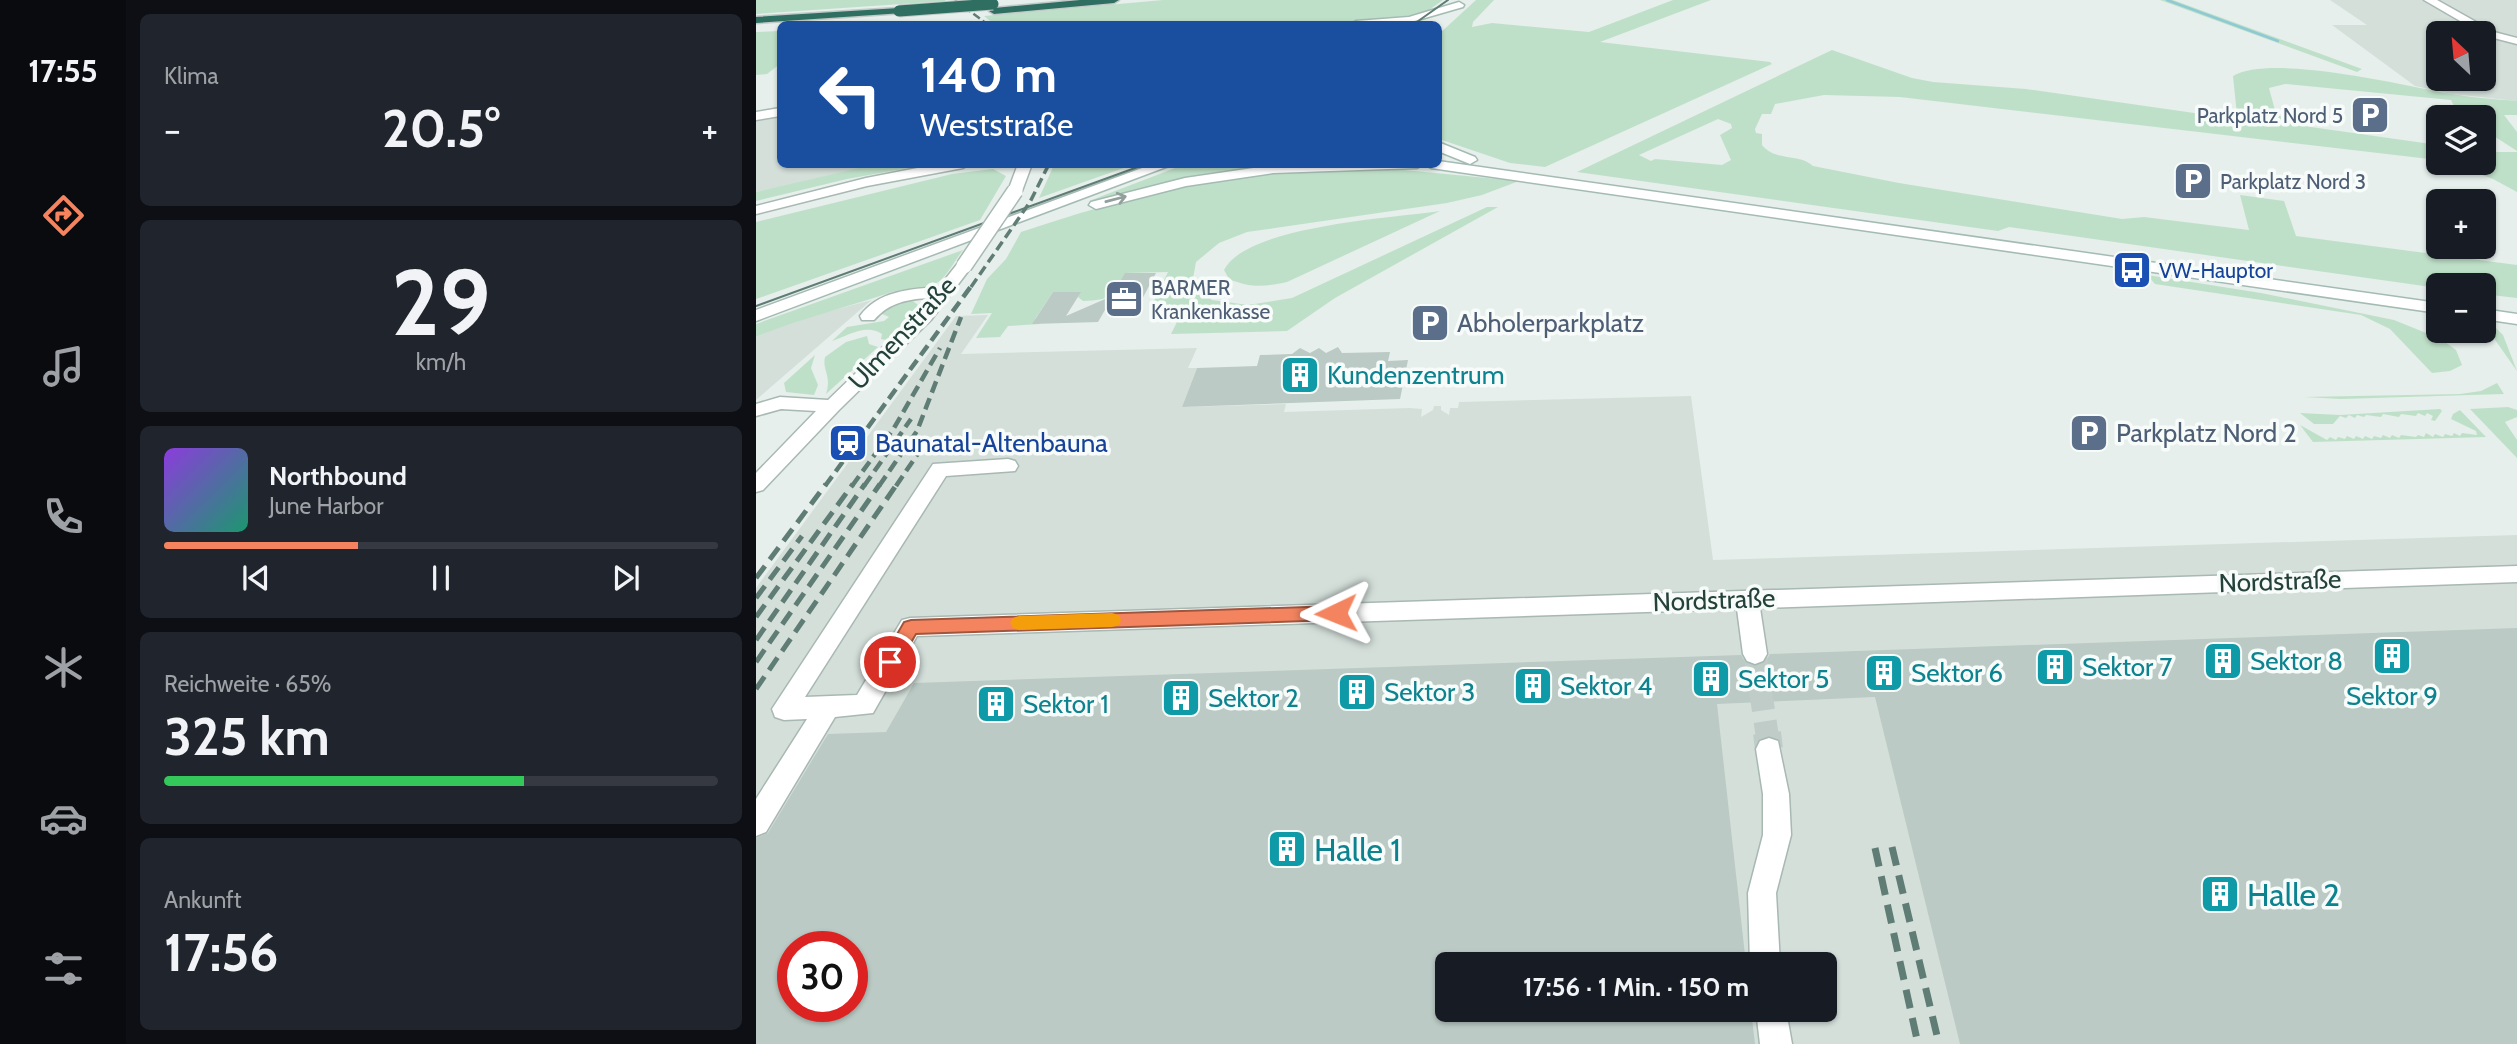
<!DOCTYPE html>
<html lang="de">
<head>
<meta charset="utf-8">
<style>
	body { margin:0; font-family:Cabin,sans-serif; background:#20242c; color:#f1f3f6; height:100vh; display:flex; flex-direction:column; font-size:26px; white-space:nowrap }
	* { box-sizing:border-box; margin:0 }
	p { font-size:23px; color:#9ea1a6 }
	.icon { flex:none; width:38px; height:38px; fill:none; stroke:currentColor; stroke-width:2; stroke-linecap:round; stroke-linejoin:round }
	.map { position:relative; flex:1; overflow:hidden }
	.details { display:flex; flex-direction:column; gap:14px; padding:14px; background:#0d0f14; width:630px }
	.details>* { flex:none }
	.hud { position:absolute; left:21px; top:21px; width:665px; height:147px; border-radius:10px; box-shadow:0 2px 5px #0004; background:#1a4fa0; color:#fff; overflow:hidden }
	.needle { width:46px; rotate:334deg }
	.controls { position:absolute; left:1670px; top:21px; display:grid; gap:14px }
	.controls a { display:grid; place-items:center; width:70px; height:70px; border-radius:10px; background:#171b24; box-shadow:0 2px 5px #0004; font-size:35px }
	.speed { position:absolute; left:21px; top:931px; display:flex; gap:14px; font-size:35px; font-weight:700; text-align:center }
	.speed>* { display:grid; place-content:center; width:91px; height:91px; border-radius:50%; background:#171b24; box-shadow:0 2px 5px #0004; line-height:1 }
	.speed .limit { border:10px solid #d22; background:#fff; color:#111 }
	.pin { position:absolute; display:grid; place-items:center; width:60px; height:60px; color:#fff; margin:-30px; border:4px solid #fff; border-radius:50%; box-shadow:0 2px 7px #0007 }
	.me { position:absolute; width:77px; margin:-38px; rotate:268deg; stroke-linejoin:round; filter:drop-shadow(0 0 5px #0008) }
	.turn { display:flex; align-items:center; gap:24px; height:147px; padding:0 28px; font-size:32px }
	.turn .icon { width:91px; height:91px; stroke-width:2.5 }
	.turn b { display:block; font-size:49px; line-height:60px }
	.big { font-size:52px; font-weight:700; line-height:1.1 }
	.details .tile { flex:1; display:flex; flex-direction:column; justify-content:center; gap:10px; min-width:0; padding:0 24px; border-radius:10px; background:#20242c }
	.details .dial { align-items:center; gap:0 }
	.dial b { font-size:91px; line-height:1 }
	.song { display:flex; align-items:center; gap:21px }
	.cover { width:84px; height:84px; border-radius:10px; background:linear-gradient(135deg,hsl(270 70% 55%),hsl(160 70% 35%)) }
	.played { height:7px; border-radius:4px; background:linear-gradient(90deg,#f4845f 35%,#363941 35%) }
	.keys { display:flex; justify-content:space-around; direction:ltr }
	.heat { display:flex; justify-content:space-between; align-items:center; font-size:38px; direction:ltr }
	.charge { height:10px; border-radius:5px; background:linear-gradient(90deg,#34c759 65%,#363941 0) }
	.trip { position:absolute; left:679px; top:952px; width:402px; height:70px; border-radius:10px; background:#171b24; box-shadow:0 2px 5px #0004; font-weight:700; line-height:70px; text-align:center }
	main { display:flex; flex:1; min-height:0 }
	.tabs { display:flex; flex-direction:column; width:126px; justify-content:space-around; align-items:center; background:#090b0e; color:#9ea1a6 }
	.tabs .icon { width:49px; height:49px }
	.tabs .selected { color:#f4845f }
	.tabs b { font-size:32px; color:#f1f3f6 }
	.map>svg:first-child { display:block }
	.built { fill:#d4dfda; fill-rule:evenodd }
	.green { fill:#bfe0c8; fill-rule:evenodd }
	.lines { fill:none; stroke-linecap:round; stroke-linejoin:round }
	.stream { stroke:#8ec9d4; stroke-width:2.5 }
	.building { fill:#bbcac4; fill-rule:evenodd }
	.minor-tunnel-far1 { stroke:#bfccc8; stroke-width:23; stroke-dasharray:23 11; stroke-linecap:butt }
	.minor-tunnel { stroke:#bfccc8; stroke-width:28; stroke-dasharray:28 14; stroke-linecap:butt }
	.minor-casing { stroke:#a8b8b2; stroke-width:3 }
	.secondary-casing { stroke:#a4bbb3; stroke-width:3 }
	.motorway-casing { stroke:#c2cac8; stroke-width:3 }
	.minor { fill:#fff; fill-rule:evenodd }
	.secondary { fill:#fff; fill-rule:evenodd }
	.motorway { fill:#2f6f62; fill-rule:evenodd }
	.tram { stroke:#5f7d75; stroke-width:2 }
	.rail-far4 { stroke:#5f7d75; stroke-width:2.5; stroke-dasharray:8 3.5; stroke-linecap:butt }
	.rail-far3 { stroke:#5f7d75; stroke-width:3.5; stroke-dasharray:10 5; stroke-linecap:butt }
	.rail-far2 { stroke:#5f7d75; stroke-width:4.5; stroke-dasharray:12 6; stroke-linecap:butt }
	.rail-far1 { stroke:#5f7d75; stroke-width:5; stroke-dasharray:15 8; stroke-linecap:butt }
	.rail { stroke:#5f7d75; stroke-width:7; stroke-dasharray:19 10; stroke-linecap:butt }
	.minor-bridge-casing { stroke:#a8b8b2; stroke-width:18; stroke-linecap:butt }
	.motorway-bridge-casing { stroke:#c2cac8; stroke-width:13; stroke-linecap:butt }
	.minor-bridge { stroke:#fff; stroke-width:15 }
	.motorway-bridge { stroke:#2f6f62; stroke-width:11 }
	.oneway { stroke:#92a09c }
	.route { fill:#f4845f; stroke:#9f563e; stroke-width:2 }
	.slow { fill:#f59e0b }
	.labels { text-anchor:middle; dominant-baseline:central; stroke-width:7; stroke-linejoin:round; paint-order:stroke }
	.far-service-label { font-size:21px; fill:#4e5e75; stroke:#f7fbf9; text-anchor:start }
	.far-transit-label { font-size:21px; fill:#164399; stroke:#f7fbf9; text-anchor:start }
	.service-label { font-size:26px; fill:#4e5e75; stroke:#f7fbf9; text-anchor:start }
	.street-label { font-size:26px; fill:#24423a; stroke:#f7fbf9 }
	.culture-label { font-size:26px; fill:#0d838f; stroke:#f7fbf9; text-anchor:start }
	.transit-label { font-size:26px; fill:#164399; stroke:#f7fbf9; text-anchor:start }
	.near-culture-label { font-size:32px; fill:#0d838f; stroke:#f7fbf9; text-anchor:start }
</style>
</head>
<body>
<main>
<nav class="tabs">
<b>17:55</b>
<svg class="icon selected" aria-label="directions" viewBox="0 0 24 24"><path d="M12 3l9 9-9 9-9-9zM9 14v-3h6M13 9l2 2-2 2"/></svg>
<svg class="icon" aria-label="music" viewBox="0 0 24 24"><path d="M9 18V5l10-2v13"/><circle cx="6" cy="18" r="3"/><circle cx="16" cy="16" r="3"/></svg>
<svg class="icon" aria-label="phone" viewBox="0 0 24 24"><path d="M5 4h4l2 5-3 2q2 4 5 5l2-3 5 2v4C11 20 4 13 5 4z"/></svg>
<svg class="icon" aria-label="climate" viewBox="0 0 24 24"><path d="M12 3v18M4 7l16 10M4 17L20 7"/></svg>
<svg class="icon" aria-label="car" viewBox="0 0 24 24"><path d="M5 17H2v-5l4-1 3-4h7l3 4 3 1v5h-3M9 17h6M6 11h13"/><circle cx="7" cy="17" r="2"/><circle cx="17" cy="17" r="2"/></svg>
<svg class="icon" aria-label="filters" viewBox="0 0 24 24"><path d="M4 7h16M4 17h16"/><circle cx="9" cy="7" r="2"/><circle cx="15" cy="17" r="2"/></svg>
</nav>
<section class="details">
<div class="tile"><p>Klima</p>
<div class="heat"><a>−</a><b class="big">20.5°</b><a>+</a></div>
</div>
<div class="tile dial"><b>29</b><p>km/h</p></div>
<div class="tile">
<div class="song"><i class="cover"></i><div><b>Northbound</b><p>June Harbor</p></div></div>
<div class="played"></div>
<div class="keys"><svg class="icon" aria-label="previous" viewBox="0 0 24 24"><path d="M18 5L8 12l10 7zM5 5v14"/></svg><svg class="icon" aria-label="pause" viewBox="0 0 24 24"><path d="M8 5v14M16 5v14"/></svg><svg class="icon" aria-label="next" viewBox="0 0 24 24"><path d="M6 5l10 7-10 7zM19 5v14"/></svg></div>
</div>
<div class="tile"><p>Reichweite · 65%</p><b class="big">325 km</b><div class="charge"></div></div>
<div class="tile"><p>Ankunft</p><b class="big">17:56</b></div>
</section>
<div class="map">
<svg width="1761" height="1044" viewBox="0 0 1761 1044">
	<rect width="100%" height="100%" fill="#e6efeb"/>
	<path class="built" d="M1574,0h187v101l-65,-7 -37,-8 -83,-61h35zM1682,33h45v46h-45z
		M24,117v47l97,1 -121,27v-71z
		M116,300l-4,3 -112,97v-63l43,-18z
		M232,315l-27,39 236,-6 -9,20h9l-15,39 104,-3 -2,8 126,-4 12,1 -1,8 12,-7 1,-4h7v4l8,5 1,-7h8l1,-6 232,-6 22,164 804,-25v509h-1761v-456l200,-272zM37,947h59v59h-59zM691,964h378v46h-378z"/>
	<path class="green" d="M0,0h189l1,1 -190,13z
		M407,0h280l-27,19 -19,3 -403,2 -10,-8z
		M720,0h18l-21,22 -1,5 20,-4 97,9 84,-32h38l-111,42 170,20 2,2 -227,103 -35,-4 -71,-24v-105z
		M1404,0h13l189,69 -5,3z
		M24,31v33l-13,10 -11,1v-43z
		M1076,50l80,28 21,4 93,7 189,27 22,-1 -4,-39c39,-23 173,10 219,18 22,4 43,5 65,7v14h-13l13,17v19l-34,-22v-12c-16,0 -25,-1 -32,-17l-166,-16 -16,4 7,26 28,12 134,19v15l-538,-63 -76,-2 -49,9 -4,10h-9l-7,15 1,4 6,1v11c14,17 37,8 51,21l86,17 223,36 22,-2 105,13 -9,-35 44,6 12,35 221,29v33l-34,-4v-9h-45v3l-429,-61 -11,4 -421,-59zM962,119l13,5 1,4 -12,7 11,25 -9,5 -67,-6 -4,2 -12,-6z
		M1727,152h34v40l-24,-13 -43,-16h33z
		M121,164l48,1 -78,14 -91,22v-9z
		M298,165v-1l78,1 -93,33z
		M427,165h100l-73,9 -121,27z
		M616,167l147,14 -37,14 -35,8 -200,29 -28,11 -23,19 -4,22 20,16 36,5 44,-7 195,-91h11l-163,91 -48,33 -116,3 8,-16 -25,-17 14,-29 -42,1c-14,24 -15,27 -43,28l-5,-4 2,-5h-27l-18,27 5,5 -32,2 -8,11 -24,1 16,-25 -21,1 16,-35 19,-20 15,-27c78,-26 157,-48 238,-59 37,-5 75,-4 113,-6z
		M237,169l13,7 -26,44 -224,79v-77l196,-48z
		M684,211l-153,71c-22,5 -37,6 -58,-3l-5,-9c22,-44 168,-52 216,-59z
		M207,250c-7,9 -14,22 -22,30 -14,12 -36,7 -52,13 -45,15 -90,26 -133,44v-13z
		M1391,275l114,18 133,27 47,19 15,11 6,15 -12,6 -18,2 -42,-44 -29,-14 -206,-31z
		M160,299l-3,2 5,4 -1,5 -31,30 -5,-1 1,-5c-16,-11 -35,2 -50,7l15,-14 37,-6 5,-4 -9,-4 19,-12z
		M1733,321l14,14 14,36 -31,-44z
		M111,336l2,8 9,3 -52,47c6,-19 -4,-23 -1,-37l21,-15z
		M59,355l-4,13 7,17 -4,10 -28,-3 -2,-9z
		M1741,383l7,11 -163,5 -37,-2 156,-3 21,-3z
		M1752,407l9,3v7l-12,5 12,18v18l-47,-49z
		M1684,409l2,2 -7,10 -4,-1 2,-4 -6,-3 -2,3 -7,-3 -2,3 -15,-2 -2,3 -16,-3 -2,3 -15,-2 -2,2 -7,-2 -2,3 -6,-3 -3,3 -6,-2 -7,8h-19l-14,-11 40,2z
		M1704,410l26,27 -173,5 -13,-17 27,15 3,-3 6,3 2,-3 7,2 2,-3 7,3 2,-3 7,3 2,-3 7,3 2,-3 7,2 2,-3 7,3 2,-3 7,3 2,-3 15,2 2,-2 6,2 2,-4 7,4 2,-3 8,3 2,-3 7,2 2,-3 6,3 2,-3 15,2 -1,-4 -25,-12 2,-5z"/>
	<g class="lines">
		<path class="stream" d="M1411,0l111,41"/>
	</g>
	<path class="building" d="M369,273h31l-16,30h-31l-11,19 -66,2 21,-32h28l-15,24 46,-20z
		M582,347l4,6 48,-1 -2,9 20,-1 -8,39 -218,8 15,-39 60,-2 3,-11 32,-1 8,-6 10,5 9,-5 7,5z
		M1761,628v416h-557l-85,-347 -158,7 29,260h-299v46h304l4,34h-999v-206l12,-5 60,-99 58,-2 28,-49 827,-28 5,8 10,3 9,-4 5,-8zM37,947h59v59h-59z"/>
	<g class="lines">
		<path class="minor-tunnel-far1" d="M999,654l12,80"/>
		<path class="minor-tunnel" d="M1011,733l2,16"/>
		<g class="minor-casing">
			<path id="minor" d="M1668,0h13l57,32 23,6v6l-31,-8z
				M24,108v8l-24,4v-8z
				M182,164h32l-7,4 -96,18 -111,28v-8l110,-28z
				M262,164h14l-10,27 -7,4 -7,-4z
				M208,261l8,5 -41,54 -92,90 -76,80 -7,2v-19l60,-62 -35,-2 -25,7v-12l24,-7 48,3 91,-88 12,-14c-23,1 -41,4 -57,22h-12l-2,-4c18,-25 50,-27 79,-29l19,-24z
				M252,459l7,2 3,5 -3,5 -69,5 -141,221 52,-2 45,-75 8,-2 1607,-52v16l-757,26 7,46 -4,7 -8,3 -8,-3 -4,-7 -6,-45 -820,27 -44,77 -38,4 -69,115 -10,4v-37l51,-80 -23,1 -9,-3 -3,-8 161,-245z
				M1013,738l9,3 11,53 2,41 -15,58 4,71h-30l-2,-71 15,-58v-41l-7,-45 4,-8z
				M1000,1010h30l6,34h-32z"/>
		</g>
		<g class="secondary-casing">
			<path id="secondary" d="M703,2l5,3 -1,2 -59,17h-53l5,-3 53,-4z
				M682,142l37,15 2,3 -7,4 -32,-13z
				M682,161l1000,142v10l-1007,-145 -7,-4h14z
				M397,164h21l-418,157v-11z
				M668,164l-7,4 -144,5 -87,13 -90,23 -7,-4 2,-3 94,-24 88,-13z
				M1727,309l34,5v10l-34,-5z"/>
		</g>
		<g class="motorway-casing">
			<path id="motorway" d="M324,0h39l-5,3 -120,11 -5,-3 5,-3z
				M143,8l4,1v4l-147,10v-6z"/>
		</g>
		<use href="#minor" class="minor"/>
		<use href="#secondary" class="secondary"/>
		<use href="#motorway" class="motorway"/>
		<path class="tram" d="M658,24l34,-24
			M0,306l390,-142"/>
		<path class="rail-far4" d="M199,0l32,24"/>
		<path class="rail-far3" d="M215,287l59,-85 19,-38"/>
		<path class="rail-far2" d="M69,486l147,-201
			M96,486l42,-58 46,-80
			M108,486l47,-67
			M123,486l38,-55 44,-114
			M140,486l23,-34"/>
		<path class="rail-far1" d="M0,578l70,-94
			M0,598l46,-62
			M0,617l97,-133
			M0,640l109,-156
			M0,662l124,-178
			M0,689l141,-205"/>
		<path class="rail" d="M1136,847l47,197
			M1119,848l43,196"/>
		<g class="minor-bridge-casing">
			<path id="minor-bridge" d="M208,266l51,-75"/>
		</g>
		<g class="motorway-bridge-casing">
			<path id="motorway-bridge" d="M143,11l94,-7"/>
		</g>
		<use href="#minor-bridge" class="minor-bridge"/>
		<use href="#motorway-bridge" class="motorway-bridge"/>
	</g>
	<defs><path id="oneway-shaft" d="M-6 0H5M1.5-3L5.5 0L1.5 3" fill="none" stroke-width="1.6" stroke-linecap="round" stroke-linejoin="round" transform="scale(1.75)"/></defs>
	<use class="oneway" href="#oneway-shaft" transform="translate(360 199) rotate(-15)"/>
	<path class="route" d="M580,606l7,2 2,5 -2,5 -7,2 -420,14 -19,33 -7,2 -6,-2 -3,-5 23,-40 7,-2z"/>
	<path class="slow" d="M356,613l7,2 2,5 -2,5 -7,2 -93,3 -6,-2 -3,-5 3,-5 6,-2z"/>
	<defs>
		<g id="parking-square" transform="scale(2.0125)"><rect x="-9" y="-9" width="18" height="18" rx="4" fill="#5c6f8a" stroke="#f7fbf9"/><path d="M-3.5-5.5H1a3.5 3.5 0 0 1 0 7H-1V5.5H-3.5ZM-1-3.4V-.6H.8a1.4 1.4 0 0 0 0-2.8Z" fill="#fff"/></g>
		<g id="bus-square" transform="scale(2.0125)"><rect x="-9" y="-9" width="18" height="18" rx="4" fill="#1a4fb4" stroke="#f7fbf9"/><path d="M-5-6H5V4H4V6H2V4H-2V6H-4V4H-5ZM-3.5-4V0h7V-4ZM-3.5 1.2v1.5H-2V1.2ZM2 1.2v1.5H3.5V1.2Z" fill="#fff"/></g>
		<g id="office-square" transform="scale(2.0125)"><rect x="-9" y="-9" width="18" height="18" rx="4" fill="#5c6f8a" stroke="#f7fbf9"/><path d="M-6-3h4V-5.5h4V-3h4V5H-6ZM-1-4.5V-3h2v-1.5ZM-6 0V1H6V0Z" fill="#fff"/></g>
		<g id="building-square" transform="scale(2.0125)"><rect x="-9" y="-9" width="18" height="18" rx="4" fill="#0f9aa8" stroke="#f7fbf9"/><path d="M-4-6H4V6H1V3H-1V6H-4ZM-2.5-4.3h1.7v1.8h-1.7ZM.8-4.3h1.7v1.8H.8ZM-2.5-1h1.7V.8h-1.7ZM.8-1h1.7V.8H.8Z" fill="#fff"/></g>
		<g id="station-square" transform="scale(2.0125)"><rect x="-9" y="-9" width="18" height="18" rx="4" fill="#1a4fb4" stroke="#f7fbf9"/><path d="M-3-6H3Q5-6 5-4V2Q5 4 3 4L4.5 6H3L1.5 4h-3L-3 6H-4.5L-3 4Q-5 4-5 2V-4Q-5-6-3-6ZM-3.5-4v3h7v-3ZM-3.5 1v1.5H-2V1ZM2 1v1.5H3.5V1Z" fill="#fff"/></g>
	</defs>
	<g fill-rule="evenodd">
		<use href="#parking-square" x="1614" y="115"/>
		<use href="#parking-square" x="1437" y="181"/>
		<use href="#bus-square" x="1376" y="270"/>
		<use href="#office-square" x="368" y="299"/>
		<use href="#parking-square" x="674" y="323"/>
		<use href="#building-square" x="544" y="375"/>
		<use href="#parking-square" x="1333" y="433"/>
		<use href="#station-square" x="92" y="443"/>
		<use href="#building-square" x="1636" y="656"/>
		<use href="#building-square" x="1467" y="661"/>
		<use href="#building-square" x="1299" y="667"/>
		<use href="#building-square" x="1128" y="673"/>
		<use href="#building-square" x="955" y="679"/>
		<use href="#building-square" x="777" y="686"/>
		<use href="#building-square" x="601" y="692"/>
		<use href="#building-square" x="425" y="698"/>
		<use href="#building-square" x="240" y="704"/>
		<use href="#building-square" x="531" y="849"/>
		<use href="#building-square" x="1464" y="894"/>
	</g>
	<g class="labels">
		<g class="far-service-label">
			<text x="1587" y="115" text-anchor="end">Parkplatz Nord 5</text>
			<text x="1464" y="181">Parkplatz Nord 3</text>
			<text x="395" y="287">BARMER<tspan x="395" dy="24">Krankenkasse</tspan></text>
		</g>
		<g class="far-transit-label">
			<text x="1403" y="270">VW-Hauptor</text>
		</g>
		<g class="service-label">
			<text x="701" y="323">Abholerparkplatz</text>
			<text x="1360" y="433">Parkplatz Nord 2</text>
		</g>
		<g class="street-label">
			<text transform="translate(146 333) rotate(-47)">Ulmenstraße</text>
			<text transform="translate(1524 581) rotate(-2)">Nordstraße</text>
			<text transform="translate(958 600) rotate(-2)">Nordstraße</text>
		</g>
		<g class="culture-label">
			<text x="571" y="375">Kundenzentrum</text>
			<text x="1494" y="661">Sektor 8</text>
			<text x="1326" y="667">Sektor 7</text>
			<text x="1155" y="673">Sektor 6</text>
			<text x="982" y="679">Sektor 5</text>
			<text x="804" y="686">Sektor 4</text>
			<text x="628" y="692">Sektor 3</text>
			<text x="1636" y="696" text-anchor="middle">Sektor 9</text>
			<text x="452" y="698">Sektor 2</text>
			<text x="267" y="704">Sektor 1</text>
		</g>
		<g class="transit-label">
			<text x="119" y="443">Baunatal-Altenbauna</text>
		</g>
		<g class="near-culture-label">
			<text x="558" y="849">Halle 1</text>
			<text x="1491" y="894">Halle 2</text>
		</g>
	</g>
</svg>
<div class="controls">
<a><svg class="needle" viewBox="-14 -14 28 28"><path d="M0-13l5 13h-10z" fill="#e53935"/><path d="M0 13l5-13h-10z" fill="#9ea1a6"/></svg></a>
<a><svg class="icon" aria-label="layers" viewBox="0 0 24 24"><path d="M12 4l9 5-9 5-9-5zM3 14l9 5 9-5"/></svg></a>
<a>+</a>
<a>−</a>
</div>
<div class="speed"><div class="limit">30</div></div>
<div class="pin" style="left:134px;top:662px;background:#d93025"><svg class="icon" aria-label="arrive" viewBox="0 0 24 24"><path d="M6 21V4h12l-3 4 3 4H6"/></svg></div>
<svg class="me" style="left:580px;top:613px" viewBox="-20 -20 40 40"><path d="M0-17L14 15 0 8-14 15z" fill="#f4845f" stroke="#fff" stroke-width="4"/></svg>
<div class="trip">17:56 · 1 Min. · 150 m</div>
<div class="hud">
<div class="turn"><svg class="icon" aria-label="left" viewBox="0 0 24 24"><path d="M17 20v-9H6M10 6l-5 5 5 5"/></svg><div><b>140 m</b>Weststraße</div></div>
</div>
</div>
</main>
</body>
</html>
